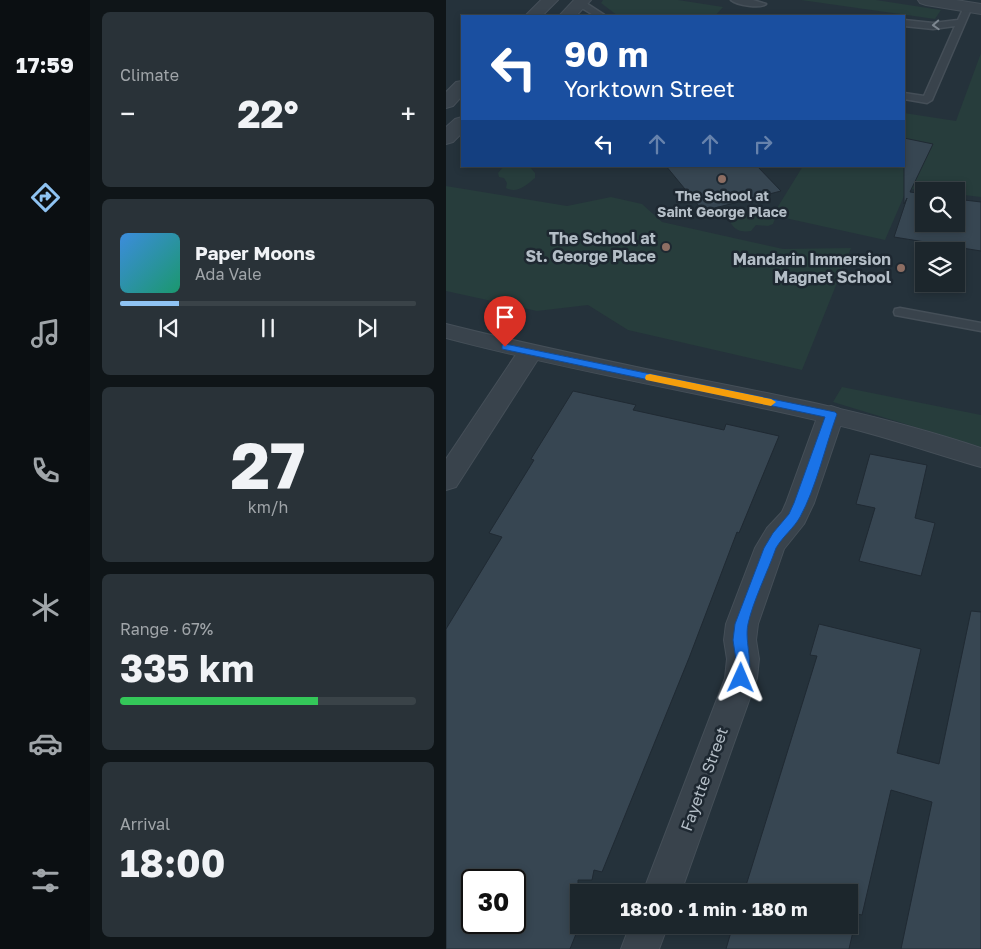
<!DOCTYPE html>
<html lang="en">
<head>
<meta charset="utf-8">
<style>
	body { margin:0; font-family:"Golos Text",sans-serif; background:#293238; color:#f1f3f6; height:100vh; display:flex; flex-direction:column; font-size:19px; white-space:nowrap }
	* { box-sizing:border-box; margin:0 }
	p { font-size:16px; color:#a0a5a9 }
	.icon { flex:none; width:28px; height:28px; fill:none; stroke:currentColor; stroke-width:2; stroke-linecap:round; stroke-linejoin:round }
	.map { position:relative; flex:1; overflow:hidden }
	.details { display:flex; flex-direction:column; gap:12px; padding:12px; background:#0f1518; width:356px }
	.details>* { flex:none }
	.guide { position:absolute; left:15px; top:15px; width:444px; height:152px; border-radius:0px; box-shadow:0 2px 8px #0003,0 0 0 1px #3a4348; background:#1a4fa0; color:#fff; overflow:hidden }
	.fabs { position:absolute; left:469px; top:182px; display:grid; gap:10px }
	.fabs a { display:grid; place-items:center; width:50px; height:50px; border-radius:0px; background:#1c262c; box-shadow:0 2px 8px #0003,0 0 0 1px #3a4348; font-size:25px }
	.speed { position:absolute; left:15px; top:869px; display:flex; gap:10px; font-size:25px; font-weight:700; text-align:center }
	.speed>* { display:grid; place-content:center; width:65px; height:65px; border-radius:50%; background:#1c262c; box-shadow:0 2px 8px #0003,0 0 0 1px #3a4348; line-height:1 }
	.speed .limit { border:2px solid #111; border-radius:8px; background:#fff; color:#111 }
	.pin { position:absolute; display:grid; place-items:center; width:42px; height:42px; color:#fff; margin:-51px -21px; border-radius:50% 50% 50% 0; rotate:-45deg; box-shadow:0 0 5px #0007 }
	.pin .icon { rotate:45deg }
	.me { position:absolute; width:55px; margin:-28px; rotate:1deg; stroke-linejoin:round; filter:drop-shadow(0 0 4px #0008) }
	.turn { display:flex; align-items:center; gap:18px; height:105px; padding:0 20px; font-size:22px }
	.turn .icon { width:65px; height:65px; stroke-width:2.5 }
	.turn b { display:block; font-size:35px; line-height:42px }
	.lanes { display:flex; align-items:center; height:48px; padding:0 20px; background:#0003; justify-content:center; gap:25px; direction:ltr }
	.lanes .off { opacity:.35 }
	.big { font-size:38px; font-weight:700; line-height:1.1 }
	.details .tile { flex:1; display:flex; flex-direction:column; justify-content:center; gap:8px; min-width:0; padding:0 18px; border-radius:8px; background:#293238 }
	.details .dial { align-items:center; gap:0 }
	.dial b { font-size:65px; line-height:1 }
	.song { display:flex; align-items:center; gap:15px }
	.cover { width:60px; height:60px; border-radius:8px; background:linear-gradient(135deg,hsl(210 70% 55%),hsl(160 70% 35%)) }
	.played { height:5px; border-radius:2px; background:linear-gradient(90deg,#8fc3f2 20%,#3a4348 20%) }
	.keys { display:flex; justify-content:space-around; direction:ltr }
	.heat { display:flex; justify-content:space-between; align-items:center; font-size:28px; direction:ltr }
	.charge { height:8px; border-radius:4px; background:linear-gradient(90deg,#34c759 67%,#3a4348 0) }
	.trip { position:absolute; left:124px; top:884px; width:288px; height:50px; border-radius:0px; background:#1c262c; box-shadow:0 2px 8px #0003,0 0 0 1px #3a4348; font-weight:700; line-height:50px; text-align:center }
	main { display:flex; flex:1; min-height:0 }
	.menu { display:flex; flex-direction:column; width:90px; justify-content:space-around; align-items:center; background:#0b0f12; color:#a0a5a9 }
	.menu .icon { width:35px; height:35px }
	.menu .selected { color:#8fc3f2 }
	.menu b { font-size:22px; color:#f1f3f6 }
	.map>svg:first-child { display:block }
	.green { fill:#273d3c }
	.building { fill:#374652; stroke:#202a33; fill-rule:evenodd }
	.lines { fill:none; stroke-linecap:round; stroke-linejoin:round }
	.service-casing { stroke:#454f58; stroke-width:3 }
	.minor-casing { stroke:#454f58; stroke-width:2 }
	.tertiary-casing { stroke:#454f58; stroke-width:2 }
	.service { fill:#39434c; fill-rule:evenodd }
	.minor { fill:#39434c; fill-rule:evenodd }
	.tertiary { fill:#39434c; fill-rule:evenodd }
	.oneway { stroke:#7d8790 }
	.route { fill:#1a73e8; stroke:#114b97 }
	.slow { fill:#f59e0b }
	.education-dot { fill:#8d6e63; stroke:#1e2831; stroke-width:2 }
	.labels { text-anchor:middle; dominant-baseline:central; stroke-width:5; stroke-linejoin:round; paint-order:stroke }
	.far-poi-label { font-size:14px; font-weight:bold; fill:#b4bec7; stroke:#1e2831 }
	.poi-label { font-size:16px; font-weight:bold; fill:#b4bec7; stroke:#1e2831; text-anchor:end }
	.street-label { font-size:16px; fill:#b4bec7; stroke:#1e2831 }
</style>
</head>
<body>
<main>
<nav class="menu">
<b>17:59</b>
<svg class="icon selected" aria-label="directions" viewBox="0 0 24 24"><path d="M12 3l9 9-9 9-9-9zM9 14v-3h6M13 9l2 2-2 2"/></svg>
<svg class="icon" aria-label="music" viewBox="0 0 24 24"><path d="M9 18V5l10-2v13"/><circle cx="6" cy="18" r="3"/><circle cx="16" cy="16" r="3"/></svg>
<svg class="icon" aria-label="phone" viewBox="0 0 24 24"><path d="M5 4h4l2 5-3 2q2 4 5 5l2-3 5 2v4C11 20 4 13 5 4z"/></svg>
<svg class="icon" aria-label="climate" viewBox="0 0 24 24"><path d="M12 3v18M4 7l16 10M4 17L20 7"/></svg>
<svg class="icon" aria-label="car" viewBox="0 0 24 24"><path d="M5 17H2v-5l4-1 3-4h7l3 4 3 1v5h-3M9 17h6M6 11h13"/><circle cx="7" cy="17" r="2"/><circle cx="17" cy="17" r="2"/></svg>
<svg class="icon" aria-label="filters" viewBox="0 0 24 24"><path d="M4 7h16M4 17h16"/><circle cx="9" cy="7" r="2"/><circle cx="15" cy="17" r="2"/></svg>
</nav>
<section class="details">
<div class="tile"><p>Climate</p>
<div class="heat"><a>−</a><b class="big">22°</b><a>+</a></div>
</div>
<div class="tile">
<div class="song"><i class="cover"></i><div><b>Paper Moons</b><p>Ada Vale</p></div></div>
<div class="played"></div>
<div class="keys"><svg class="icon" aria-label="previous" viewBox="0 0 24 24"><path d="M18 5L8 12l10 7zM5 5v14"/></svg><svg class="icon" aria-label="pause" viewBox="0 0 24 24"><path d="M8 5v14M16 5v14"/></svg><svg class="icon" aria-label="next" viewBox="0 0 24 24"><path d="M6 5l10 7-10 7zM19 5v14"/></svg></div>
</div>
<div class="tile dial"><b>27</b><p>km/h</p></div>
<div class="tile"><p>Range · 67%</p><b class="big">335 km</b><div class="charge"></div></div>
<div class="tile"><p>Arrival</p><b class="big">18:00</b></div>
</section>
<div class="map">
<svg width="535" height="949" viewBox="0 0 535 949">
	<rect width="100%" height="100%" fill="#25323b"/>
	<path class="green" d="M157,0h75l45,7 -8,9h-97l-17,-13z
		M355,0h75l65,10 -6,9z
		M535,53v144l-25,-3v-3l-49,-2 -22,51 -109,-24 -3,8 -5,2 -12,-1 -5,6c-11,2 -20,-2 -22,-14 13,-6 32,-7 45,-4l29,-47h101v-53l52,8z
		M58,166h25l6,7v5c-9,7 -17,16 -29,10l1,-5 -3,-5 -5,-1 -1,-4z
		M0,186l121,20 44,-9 31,7 20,18 121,27 68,-1 -49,122 -174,-40 -40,-25 -51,6 -91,-20z
		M396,387l139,28v32l-148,-45z"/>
	<path class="building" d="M458,138l29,6 -23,48 14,2v30h32v-25l25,3v49l-87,-14 13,-39 -3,6z
		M220,166h91l24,25 -78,20z
		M127,391l63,14 -3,5 91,20 2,-6 53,12 -40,97 -2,-1 -48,126 -87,214 -8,-2 -2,10h-14v49l-8,20h-124v-320l56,-92 -13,-4 45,-73 -3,-1zM26,880h43v42h-43z
		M424,454l57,11 -12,53 20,5 -14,53 -62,-15 16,-53 -19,-4z
		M525,611l10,1v337h-80l31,-147 -41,-12 -29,125 -5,-1 -8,35h-123l7,-24h115v-33h-104l73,-236 -7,-1 9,-31 102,25 -24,104 42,11z"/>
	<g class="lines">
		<g class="service-casing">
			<path id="service" d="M134,0l3,1 23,15h-11l-18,-11v-4z
				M285,0h22l13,4c-6,5 -29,1 -35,-4z
				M522,4l4,3 -40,93 -5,3 -23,-4v-6l20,3 31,-70 -22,3 -29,-3v-6l29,3 25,-3 6,-13z
				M454,308l81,15v8l-86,-16 -1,-3 1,-3z"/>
		</g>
		<g class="minor-casing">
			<path id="minor" d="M472,0h38l25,4v10l-55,-9 -6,-2z
				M84,345l9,2 3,6 -86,134 -10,3v-31l75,-112z
				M385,406l9,3 4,6 -30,88 -10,21 -20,25 -26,75 -2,16 3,19 -2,19 -76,214h-38l82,-214 2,-19 -3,-19 2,-16 29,-76 12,-20 15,-16 4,-9 32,-88 4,-6z
				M184,925h38l-9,24h-38z"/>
		</g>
		<g class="tertiary-casing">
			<path id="tertiary" d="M95,0h17l-16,16h-17z
				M128,0h17l-15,16h-17z
				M16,81v15l-9,10 -7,2v-16l10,-10z
				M16,117v16l-9,9 -7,2v-17l9,-8z
				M0,324c71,18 143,33 214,48 108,21 216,41 321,76v19c-42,-12 -82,-26 -124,-37 -136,-34 -275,-56 -411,-92z"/>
		</g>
		<use href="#service" class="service"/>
		<use href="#minor" class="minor"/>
		<use href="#tertiary" class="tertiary"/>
	</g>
	<defs><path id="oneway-chevron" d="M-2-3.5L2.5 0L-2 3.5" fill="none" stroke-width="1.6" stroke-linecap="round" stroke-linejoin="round" transform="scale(1.25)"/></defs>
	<use class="oneway" href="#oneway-chevron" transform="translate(490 25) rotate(177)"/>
	<path class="route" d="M59,344l330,68 2,2c-12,33 -21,74 -37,103 -6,11 -17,19 -24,31 -8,23 -23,53 -28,76 -4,19 7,41 -2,58l-5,2 -4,-2 -2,-4 1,-18 -3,-20 2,-16 29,-76 9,-15 16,-19 5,-11 31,-86 -323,-68v-4z"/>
	<path class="slow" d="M204,374l121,25 5,3 -5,4 -125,-26 -1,-2 1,-3z"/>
	<g class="education-dot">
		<circle cx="276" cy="179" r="5"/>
		<circle cx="220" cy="247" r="5"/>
		<circle cx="455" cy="268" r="5"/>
	</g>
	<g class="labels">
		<g class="far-poi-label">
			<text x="276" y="195">The School at<tspan x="276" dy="16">Saint George Place</tspan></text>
		</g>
		<g class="poi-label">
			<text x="210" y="238">The School at<tspan x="210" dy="18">St. George Place</tspan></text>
			<text x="445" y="259">Mandarin Immersion<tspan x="445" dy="18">Magnet School</tspan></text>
		</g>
		<g class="street-label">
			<text transform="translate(258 779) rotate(-70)">Fayette Street</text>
		</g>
	</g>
</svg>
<div class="fabs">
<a><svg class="icon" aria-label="search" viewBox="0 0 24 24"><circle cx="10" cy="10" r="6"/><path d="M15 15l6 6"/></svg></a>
<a><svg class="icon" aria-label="layers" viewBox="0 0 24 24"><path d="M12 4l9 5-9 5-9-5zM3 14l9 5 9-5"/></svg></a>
</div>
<div class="speed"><div class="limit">30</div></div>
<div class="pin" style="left:59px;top:347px;background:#d93025"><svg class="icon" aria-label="arrive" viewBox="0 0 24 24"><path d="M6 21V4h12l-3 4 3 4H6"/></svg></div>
<svg class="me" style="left:295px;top:678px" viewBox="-20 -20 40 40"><path d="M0-17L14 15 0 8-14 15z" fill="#1a73e8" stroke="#fff" stroke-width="4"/></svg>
<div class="trip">18:00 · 1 min · 180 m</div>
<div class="guide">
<div class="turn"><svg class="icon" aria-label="left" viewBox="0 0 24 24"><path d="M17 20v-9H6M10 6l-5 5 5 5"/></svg><div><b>90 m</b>Yorktown Street</div></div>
<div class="lanes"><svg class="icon" aria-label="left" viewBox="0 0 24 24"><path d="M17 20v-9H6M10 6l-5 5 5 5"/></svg><svg class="icon off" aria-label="ahead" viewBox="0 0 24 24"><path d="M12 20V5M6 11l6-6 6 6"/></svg><svg class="icon off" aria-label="ahead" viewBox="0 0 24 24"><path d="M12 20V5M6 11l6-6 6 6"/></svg><svg class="icon off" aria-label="right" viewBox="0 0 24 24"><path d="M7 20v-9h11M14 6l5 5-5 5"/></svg></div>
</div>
</div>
</main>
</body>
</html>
